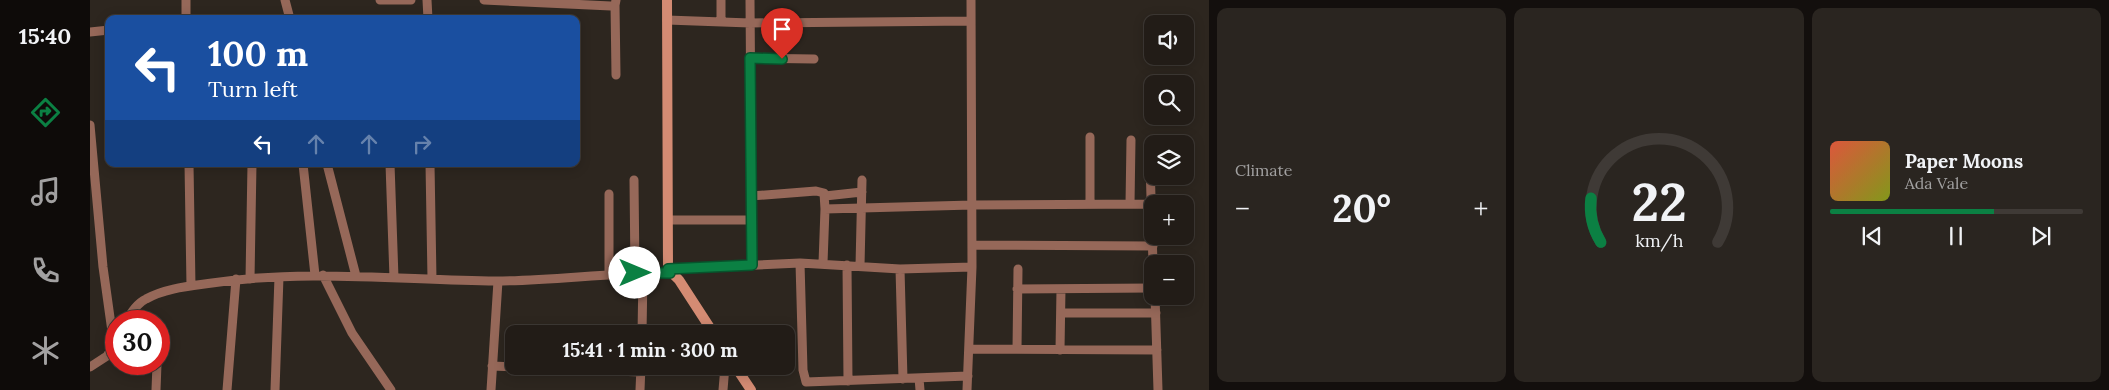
<!DOCTYPE html>
<html lang="en">
<head>
<meta charset="utf-8">
<style>
	body { margin:0; font-family:Lora,serif; background:#2a2520; color:#f1f3f6; height:100vh; display:flex; flex-direction:column; font-size:19px; white-space:nowrap }
	* { box-sizing:border-box; margin:0 }
	p { font-size:16px; color:#a2a1a1 }
	.icon { flex:none; width:28px; height:28px; fill:none; stroke:currentColor; stroke-width:2; stroke-linecap:round; stroke-linejoin:round }
	.map { position:relative; flex:1; overflow:hidden }
	.panel { display:flex; flex-direction:column; gap:8px; padding:8px; background:#130f0d; width:900px }
	.panel>* { flex:none }
	.banner { position:absolute; left:15px; top:15px; width:475px; height:152px; border-radius:10px; box-shadow:0 2px 12px #0003,0 0 0 1px #3f3a36; background:#1a4fa0; color:#fff; overflow:hidden }
	.tools { position:absolute; left:1054px; top:15px; display:grid; gap:10px }
	.tools a { display:grid; place-items:center; width:50px; height:50px; border-radius:10px; background:#221c17; box-shadow:0 2px 12px #0003,0 0 0 1px #3f3a36; font-size:25px }
	.speed { position:absolute; left:15px; top:310px; display:flex; gap:10px; font-size:25px; font-weight:700; text-align:center }
	.speed>* { display:grid; place-content:center; width:65px; height:65px; border-radius:50%; background:#221c17; box-shadow:0 2px 12px #0003,0 0 0 1px #3f3a36; line-height:1 }
	.speed .limit { border:8px solid #d22; background:#fff; color:#111 }
	.pin { position:absolute; display:grid; place-items:center; width:42px; height:42px; color:#fff; margin:-51px -21px; border-radius:50% 50% 50% 0; rotate:-45deg; box-shadow:0 0 5px #0007 }
	.pin .icon { rotate:45deg }
	.me { position:absolute; width:55px; margin:-28px; rotate:90deg; stroke-linejoin:round; filter:drop-shadow(0 0 4px #0008) }
	.turn { display:flex; align-items:center; gap:18px; height:105px; padding:0 20px; font-size:22px }
	.turn .icon { width:65px; height:65px; stroke-width:2.5 }
	.turn b { display:block; font-size:35px; line-height:42px }
	.lanes { display:flex; align-items:center; height:48px; padding:0 20px; background:#0003; justify-content:center; gap:25px; direction:ltr }
	.lanes .off { opacity:.35 }
	.big { font-size:38px; font-weight:800; line-height:1.1 }
	.panel .tile { flex:1; display:flex; flex-direction:column; justify-content:center; gap:8px; min-width:0; padding:0 18px; border-radius:10px; background:#2a2520 }
	.panel .dial { align-items:center; gap:0 }
	.dial svg { height:130px; overflow:visible; fill:none; stroke:#3f3a36; stroke-width:7; stroke-linecap:round; text-anchor:middle }
	.dial text { fill:#f1f3f6; stroke:none }
	.song { display:flex; align-items:center; gap:15px }
	.cover { width:60px; height:60px; border-radius:8px; background:linear-gradient(135deg,hsl(10 70% 55%),hsl(70 70% 35%)) }
	.played { height:5px; border-radius:2px; background:linear-gradient(90deg,#0b8043 65%,#3f3a36 65%) }
	.keys { display:flex; justify-content:space-around; direction:ltr }
	.heat { display:flex; justify-content:space-between; align-items:center; font-size:28px; direction:ltr }
	.panel .tiles { flex:1; display:grid; gap:8px; grid-template-columns:repeat(3,1fr) }
	.trip { position:absolute; left:415px; top:325px; width:290px; height:50px; border-radius:10px; background:#221c17; box-shadow:0 2px 12px #0003,0 0 0 1px #3f3a36; font-weight:800; line-height:50px; text-align:center }
	main { display:flex; flex:1; min-height:0 }
	.menu { display:flex; flex-direction:column; width:90px; justify-content:space-around; align-items:center; background:#0e0b09; color:#a2a1a1 }
	.menu .icon { width:35px; height:35px }
	.menu .current { color:#0b8043 }
	.menu b { font-size:22px; color:#f1f3f6 }
	.map>svg:first-child { display:block }
	.lines { fill:none; stroke-linecap:round; stroke-linejoin:round }
	.street { stroke:#966859; stroke-width:9 }
	.secondary { stroke:#d48b73; stroke-width:10 }
	.route-casing { stroke:#07532c; stroke-width:12 }
	.route { stroke:#0b8043; stroke-width:9 }
</style>
</head>
<body>
<main>
<nav class="menu">
<b>15:40</b>
<svg class="icon current" aria-label="directions" viewBox="0 0 24 24"><path d="M12 3l9 9-9 9-9-9zM9 14v-3h6M13 9l2 2-2 2"/></svg>
<svg class="icon" aria-label="music" viewBox="0 0 24 24"><path d="M9 18V5l10-2v13"/><circle cx="6" cy="18" r="3"/><circle cx="16" cy="16" r="3"/></svg>
<svg class="icon" aria-label="phone" viewBox="0 0 24 24"><path d="M5 4h4l2 5-3 2q2 4 5 5l2-3 5 2v4C11 20 4 13 5 4z"/></svg>
<svg class="icon" aria-label="climate" viewBox="0 0 24 24"><path d="M12 3v18M4 7l16 10M4 17L20 7"/></svg>
</nav>
<div class="map">
<svg width="1119" height="390" viewBox="0 0 1119 390">
	<rect width="100%" height="100%" fill="#2d261f"/>
	<g class="lines">
		<path class="street" d="M96,0v19
			M195,0l5,19
			M290,0h31
			M337,0l1,19
			M394,0l127,6 4,-1 1,-5
			M660,0l2,265
			M881,0l1,267
			M525,5l1,70
			M577,20l83,3 221,-2
			M631,22v-22
			M0,32l19,-2
			M660,58l64,1
			M0,125l13,142 11,79
			M1000,137v67
			M99,164l2,122
			M213,164l12,111
			M237,164l29,112
			M300,164l4,114
			M340,164l2,115
			M1060,164l3,100
			M544,180l1,93
			M661,196l65,-5 8,2 1,16 -2,54
			M735,196l37,-4
			M1040,204l1,-64
			M735,209l147,-4 179,-1
			M578,220h84
			M882,245l181,1
			M710,263l3,107 3,12 162,-6
			M757,265l1,116
			M770,266l2,-86
			M578,269l132,-6 100,6 72,-2 -5,123
			M810,269l3,110
			M519,274v-80
			M233,275l29,58 39,57
			M160,279l2,-115
			M927,289l135,-1
			M1065,296l3,94
			M971,313h95
			M36,321c5,-8 11,-18 20,-22 19,-11 45,-13 66,-16 94,-14 189,-3 284,-2 58,0 116,-9 175,-8
			M552,334l1,-61
			M879,349l188,1
			M927,349l1,-80
			M970,350l1,-61
			M402,366l149,6
			M0,367l17,-11 9,-15
			M829,378l1,12
			M66,390l1,-26
			M137,390l9,-111
			M185,390l4,-113
			M401,390l7,-109
			M550,390l1,-24
			M633,390l2,-24"/>
		<path class="secondary" d="M577,0l1,269 11,11 35,54
			M645,366l16,24"/>
	</g>
	<g class="lines">
		<g class="route-casing">
			<path id="route" d="M545,273h35l-2,-4 84,-4 -2,-207 32,1"/>
		</g>
		<use href="#route" class="route"/>
	</g>
</svg>
<div class="tools">
<a><svg class="icon" aria-label="sound" viewBox="0 0 24 24"><path d="M4 9h4l5-4v14l-5-4H4zM17 9q2 3 0 6"/></svg></a>
<a><svg class="icon" aria-label="search" viewBox="0 0 24 24"><circle cx="10" cy="10" r="6"/><path d="M15 15l6 6"/></svg></a>
<a><svg class="icon" aria-label="layers" viewBox="0 0 24 24"><path d="M12 4l9 5-9 5-9-5zM3 14l9 5 9-5"/></svg></a>
<a>+</a>
<a>−</a>
</div>
<div class="speed"><div class="limit">30</div></div>
<div class="pin" style="left:692px;top:59px;background:#d93025"><svg class="icon" aria-label="arrive" viewBox="0 0 24 24"><path d="M6 21V4h12l-3 4 3 4H6"/></svg></div>
<svg class="me" style="left:545px;top:273px" viewBox="-20 -20 40 40"><circle r="19" fill="#fff"/><path d="M0-13L10 11 0 6-10 11z" fill="#0b8043"/></svg>
<div class="trip">15:41 · 1 min · 300 m</div>
<div class="banner">
<div class="turn"><svg class="icon" aria-label="left" viewBox="0 0 24 24"><path d="M17 20v-9H6M10 6l-5 5 5 5"/></svg><div><b>100 m</b>Turn left</div></div>
<div class="lanes"><svg class="icon" aria-label="left" viewBox="0 0 24 24"><path d="M17 20v-9H6M10 6l-5 5 5 5"/></svg><svg class="icon off" aria-label="ahead" viewBox="0 0 24 24"><path d="M12 20V5M6 11l6-6 6 6"/></svg><svg class="icon off" aria-label="ahead" viewBox="0 0 24 24"><path d="M12 20V5M6 11l6-6 6 6"/></svg><svg class="icon off" aria-label="right" viewBox="0 0 24 24"><path d="M7 20v-9h11M14 6l5 5-5 5"/></svg></div>
</div>
</div>
<section class="panel">
<div class="tiles">
<div class="tile"><p>Climate</p>
<div class="heat"><a>−</a><b class="big">20°</b><a>+</a></div>
</div>
<div class="tile dial"><svg viewBox="0 0 100 80">
<path d="M14 69A42 42 0 1 1 86 69"/>
<path d="M14 69A42 42 0 0 1 8 42" stroke="#0b8043"/>
<text x="50" y="56" font-size="32" font-weight="700">22</text>
<text x="50" y="72" font-size="11">km/h</text>
</svg></div>
<div class="tile">
<div class="song"><i class="cover"></i><div><b>Paper Moons</b><p>Ada Vale</p></div></div>
<div class="played"></div>
<div class="keys"><svg class="icon" aria-label="previous" viewBox="0 0 24 24"><path d="M18 5L8 12l10 7zM5 5v14"/></svg><svg class="icon" aria-label="pause" viewBox="0 0 24 24"><path d="M8 5v14M16 5v14"/></svg><svg class="icon" aria-label="next" viewBox="0 0 24 24"><path d="M6 5l10 7-10 7zM19 5v14"/></svg></div>
</div>
</div>
</section>
</main>
</body>
</html>
